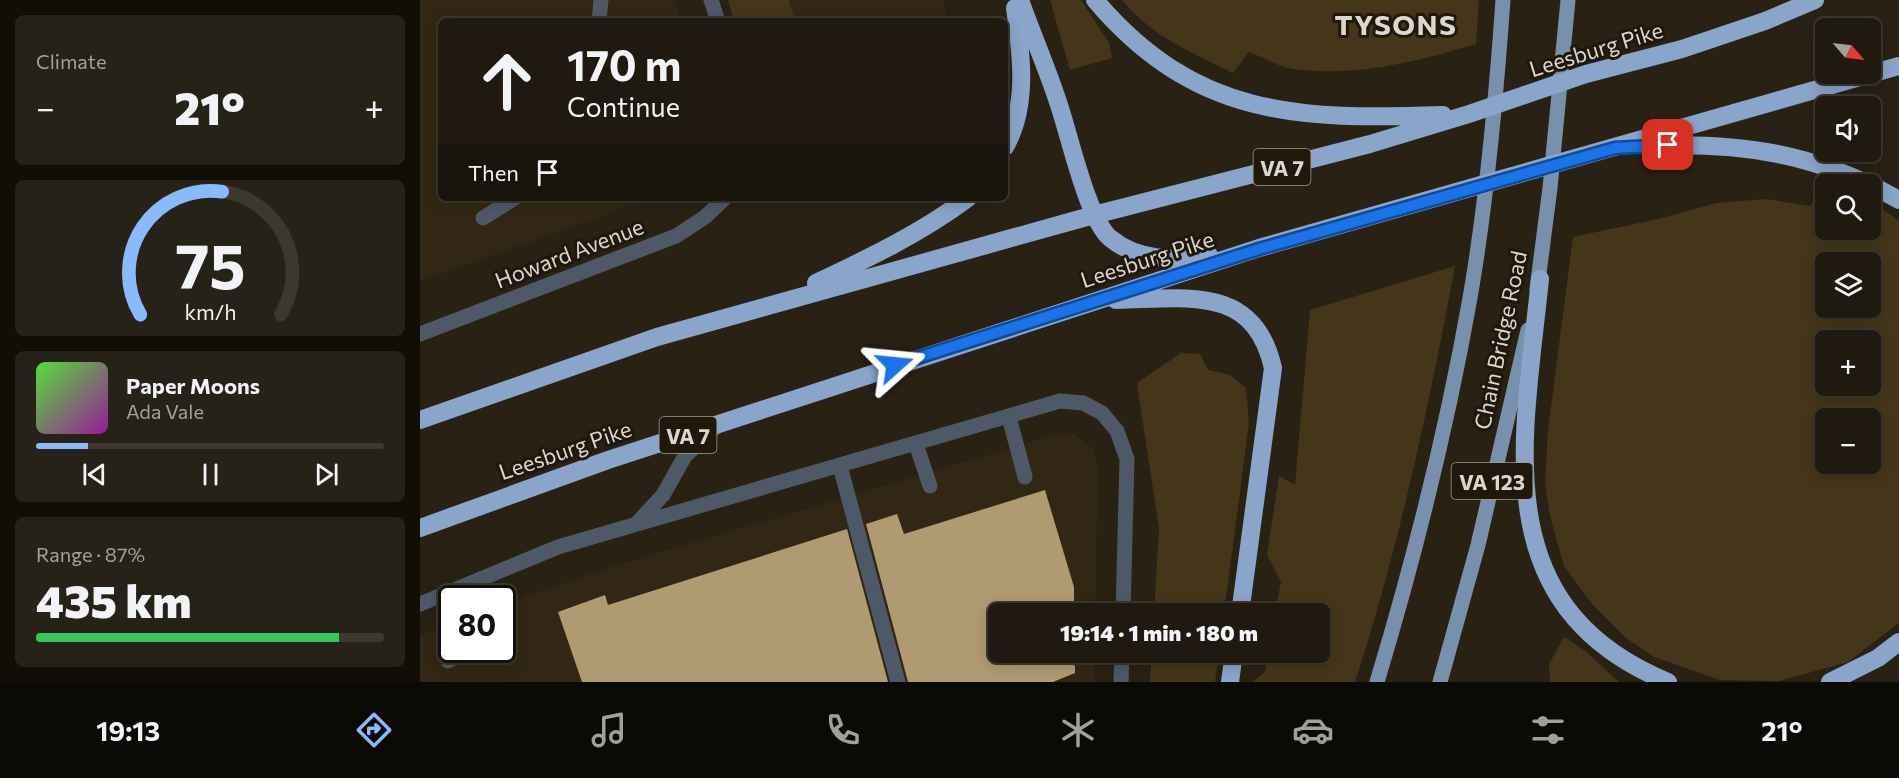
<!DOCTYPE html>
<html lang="en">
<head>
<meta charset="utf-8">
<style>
	body { margin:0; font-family:Commissioner,sans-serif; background:#272218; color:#f1f3f6; height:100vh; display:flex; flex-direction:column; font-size:22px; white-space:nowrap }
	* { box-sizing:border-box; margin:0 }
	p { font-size:20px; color:#a1a09e }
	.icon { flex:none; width:33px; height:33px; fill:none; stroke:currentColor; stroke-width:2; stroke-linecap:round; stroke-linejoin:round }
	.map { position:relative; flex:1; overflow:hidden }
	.sheet { display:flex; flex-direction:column; gap:15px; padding:15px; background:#110e08; width:420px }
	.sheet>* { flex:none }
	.guide { position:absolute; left:18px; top:18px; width:570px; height:183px; border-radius:9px; box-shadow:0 3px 15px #0003,0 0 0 2px #3c382f; background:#1f190f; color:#f1f3f6; overflow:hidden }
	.needle { width:39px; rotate:118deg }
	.controls { position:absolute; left:1395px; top:18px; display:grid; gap:12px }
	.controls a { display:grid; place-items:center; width:66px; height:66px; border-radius:9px; background:#1f190f; box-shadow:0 3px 15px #0003,0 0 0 2px #3c382f; font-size:30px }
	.speed { position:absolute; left:18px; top:585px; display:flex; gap:12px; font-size:30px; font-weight:700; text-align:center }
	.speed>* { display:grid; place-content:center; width:78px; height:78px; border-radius:50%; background:#1f190f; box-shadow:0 3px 15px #0003,0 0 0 2px #3c382f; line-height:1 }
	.speed .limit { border:3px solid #111; border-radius:9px; background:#fff; color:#111 }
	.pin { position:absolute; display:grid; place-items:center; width:51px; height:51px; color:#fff; margin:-26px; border-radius:12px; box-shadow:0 3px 9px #0006 }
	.me { position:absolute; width:66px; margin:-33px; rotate:72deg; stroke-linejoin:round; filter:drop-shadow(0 0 4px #0008) }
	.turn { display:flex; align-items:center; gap:21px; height:126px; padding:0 30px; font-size:27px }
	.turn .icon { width:78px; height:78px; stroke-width:2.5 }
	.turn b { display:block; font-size:42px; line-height:51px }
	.then { display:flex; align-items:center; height:57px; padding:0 30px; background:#0003; gap:12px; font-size:22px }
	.big { font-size:45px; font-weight:800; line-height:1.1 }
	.sheet .tile { flex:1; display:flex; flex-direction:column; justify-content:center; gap:9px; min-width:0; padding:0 21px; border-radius:9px; background:#272218 }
	.sheet .dial { align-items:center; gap:0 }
	.dial svg { height:156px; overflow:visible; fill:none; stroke:#3c382f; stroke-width:7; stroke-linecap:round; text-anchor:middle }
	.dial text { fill:#f1f3f6; stroke:none }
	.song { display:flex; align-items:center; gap:18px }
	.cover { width:72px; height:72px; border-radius:9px; background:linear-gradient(135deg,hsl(110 70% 55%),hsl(300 70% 35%)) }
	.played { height:6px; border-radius:3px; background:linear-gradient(90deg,#89bafc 15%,#3c382f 15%) }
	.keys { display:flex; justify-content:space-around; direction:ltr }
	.heat { display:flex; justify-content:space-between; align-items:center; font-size:33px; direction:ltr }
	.charge { height:9px; border-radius:4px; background:linear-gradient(90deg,#34c759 87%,#3c382f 0) }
	.trip { position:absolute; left:568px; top:603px; width:342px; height:60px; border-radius:9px; background:#1f190f; box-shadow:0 3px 15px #0003,0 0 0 2px #3c382f; font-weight:800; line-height:60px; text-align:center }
	.dock { display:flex; height:96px; justify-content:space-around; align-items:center; background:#0c0a06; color:#a1a09e }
	.dock .icon { width:42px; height:42px }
	.dock .on { color:#89bafc }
	.dock b { font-size:27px; color:#f1f3f6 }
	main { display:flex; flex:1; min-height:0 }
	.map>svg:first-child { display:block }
	.built { fill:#322714 }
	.green { fill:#453619; fill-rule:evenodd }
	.building { fill:#b09a72 }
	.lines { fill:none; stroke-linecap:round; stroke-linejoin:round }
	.lane { stroke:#4e5968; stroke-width:15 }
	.street { stroke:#4e5968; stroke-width:15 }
	.primary { stroke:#7990ad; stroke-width:15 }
	.highway { stroke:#8aa5c9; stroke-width:18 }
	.route-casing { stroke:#114b97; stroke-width:15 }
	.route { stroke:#1a73e8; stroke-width:10 }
	.labels { text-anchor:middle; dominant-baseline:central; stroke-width:6; stroke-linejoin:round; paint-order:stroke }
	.shield { fill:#1f180b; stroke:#a39d94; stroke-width:1.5 }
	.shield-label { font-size:21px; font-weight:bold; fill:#dbd6ce }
	.street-label { font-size:22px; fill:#dbd6ce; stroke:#1f180b }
	.district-label { font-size:28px; font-weight:bold; letter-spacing:1.5px; fill:#dbd6ce; stroke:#1f180b }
</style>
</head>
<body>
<main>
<section class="sheet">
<div class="tile"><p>Climate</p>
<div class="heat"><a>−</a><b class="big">21°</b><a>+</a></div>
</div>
<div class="tile dial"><svg viewBox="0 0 100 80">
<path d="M14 69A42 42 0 1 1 86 69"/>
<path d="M14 69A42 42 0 0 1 56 6" stroke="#89bafc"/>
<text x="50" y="56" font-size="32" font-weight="700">75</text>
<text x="50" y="72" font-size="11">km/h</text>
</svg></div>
<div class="tile">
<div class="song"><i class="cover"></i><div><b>Paper Moons</b><p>Ada Vale</p></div></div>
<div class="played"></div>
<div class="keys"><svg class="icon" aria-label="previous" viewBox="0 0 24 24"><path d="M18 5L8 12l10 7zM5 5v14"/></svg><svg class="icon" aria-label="pause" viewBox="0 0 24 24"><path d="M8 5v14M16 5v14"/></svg><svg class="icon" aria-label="next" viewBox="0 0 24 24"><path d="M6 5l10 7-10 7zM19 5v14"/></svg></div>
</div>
<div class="tile"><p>Range · 87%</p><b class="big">435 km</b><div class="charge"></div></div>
</section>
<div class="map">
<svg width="1479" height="682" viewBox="0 0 1479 682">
	<rect width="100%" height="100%" fill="#292114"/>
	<path class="built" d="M0,0h254l7,21h-240v177h212l-233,83z
		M341,0h182l5,21h-181z
		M645,432l11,3 16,13 6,20 -3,145 -96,1v38l95,1v29h-674v-46l31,-13 1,27h50l1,-46 108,-37z"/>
	<path class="green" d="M308,0h61l6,21h-61z
		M630,0h31l28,43 3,15 -42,12z
		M702,0h357l-3,44c-60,18 -120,33 -183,25 -15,-2 -30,-12 -44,-17l-16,21c-40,-20 -82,-37 -111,-73z
		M1406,185v45h44l1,-29 28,20v402l-51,39 -69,19 -59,-1 -66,-23 -28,-19 -34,-34 -28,-38 -14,-50 -5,-34 3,-52 25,-193 85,-18 58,-16 50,-4 44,7zM1450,262v46h-44v-46zM1406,340h44v46h-44zM1406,418h44v46h-44z
		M1035,266c-26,140 -56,281 -100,416h-103l13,-10 3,-19 52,-1v-38l-45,-1 6,-31 -14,-27 12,-79 16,9 15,-175z
		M761,353l19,1 8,16 22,5 16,13 3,35 -25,190h-70l5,-84 -22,-146z
		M1144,637l20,13 35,32h-69l-1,-18z
		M732,653h67l-4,29h-65z"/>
	<path class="building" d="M625,490l29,97v27h-75v38h67l1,10 8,4v7l-22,9h-145l-42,-158 31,-10 7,20z
		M427,529l41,153h-306l-24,-70 47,-17 3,10z"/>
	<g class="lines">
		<path class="lane" d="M179,21l2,-21
			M63,218l32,-20
			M589,417l16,60
			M496,444l14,42
			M420,466l58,216
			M655,656l18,-4
			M28,661l3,-69
			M28,661l20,-11"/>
		<path class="street" d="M291,0l7,21
			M0,334l256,-98 29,-19 20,-19
			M218,522l25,-27 22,-39 32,-30
			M0,604l138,-57 502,-146 23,2 19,10 15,18 10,28 -4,155
			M701,682l1,-30"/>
		<path class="primary" d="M1117,289l13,-101 18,-188
			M957,682c38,-126 70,-254 93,-384 17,-98 26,-198 33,-298
			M1020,682l38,-137 50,-215"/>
		<path class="highway" d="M600,0c12,34 27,68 38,102 11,31 29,116 52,136 29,24 64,22 99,17
			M675,0c100,118 204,120 348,115
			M1227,146c94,-4 169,7 252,54
			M585,147c24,-42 16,-95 10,-139
			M1120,279c-16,159 -57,327 128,403
			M396,283c53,-25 105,-50 152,-85
			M696,300c68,-1 138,-17 157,68l-33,246
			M0,420l237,-83 437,-122 276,-71 99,-30 117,-40 96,-25 83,-28 50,-21
			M0,528l188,-68 651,-212 640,-182
			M810,682l4,-30
			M1410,682l48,-24 21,-16"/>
	</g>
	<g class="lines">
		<g class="route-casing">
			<path id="route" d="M475,365l364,-116 356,-101 53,-3"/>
		</g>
		<use href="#route" class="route"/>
	</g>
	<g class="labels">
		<g class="shield">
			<rect x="833.5" y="149" width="57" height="36" rx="4.5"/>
			<rect x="239.5" y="417" width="57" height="36" rx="4.5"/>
			<rect x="1031.5" y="463" width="81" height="36" rx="4.5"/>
		</g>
		<g class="shield-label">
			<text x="862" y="167">VA 7</text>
			<text x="268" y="435">VA 7</text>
			<text x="1072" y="481">VA 123</text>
		</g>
		<g class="street-label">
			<text transform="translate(1176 49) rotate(-17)">Leesburg Pike</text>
			<text transform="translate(149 253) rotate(-21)">Howard Avenue</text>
			<text transform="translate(727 259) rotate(-18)">Leesburg Pike</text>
			<text transform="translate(1080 340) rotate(-78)">Chain Bridge Road</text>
			<text transform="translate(145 450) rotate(-19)">Leesburg Pike</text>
		</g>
		<g class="district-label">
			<text x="976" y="24">TYSONS</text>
		</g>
	</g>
</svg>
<div class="controls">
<a><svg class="needle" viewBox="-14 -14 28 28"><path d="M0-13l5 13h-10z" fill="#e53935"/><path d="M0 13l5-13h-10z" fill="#a1a09e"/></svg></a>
<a><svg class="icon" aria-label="sound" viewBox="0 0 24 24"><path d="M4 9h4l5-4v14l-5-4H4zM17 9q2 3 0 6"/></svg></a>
<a><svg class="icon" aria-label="search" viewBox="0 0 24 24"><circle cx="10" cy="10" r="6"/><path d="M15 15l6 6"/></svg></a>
<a><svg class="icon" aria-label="layers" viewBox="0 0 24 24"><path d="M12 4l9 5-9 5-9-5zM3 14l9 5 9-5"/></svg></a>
<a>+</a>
<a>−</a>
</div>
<div class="speed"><div class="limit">80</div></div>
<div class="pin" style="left:1248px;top:145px;background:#d93025"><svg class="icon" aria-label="arrive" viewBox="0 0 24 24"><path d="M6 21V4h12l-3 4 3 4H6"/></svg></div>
<svg class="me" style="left:475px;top:365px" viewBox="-20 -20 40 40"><path d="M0-17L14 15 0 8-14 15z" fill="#1a73e8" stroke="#fff" stroke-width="4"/></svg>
<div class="trip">19:14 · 1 min · 180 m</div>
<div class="guide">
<div class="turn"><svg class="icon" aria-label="ahead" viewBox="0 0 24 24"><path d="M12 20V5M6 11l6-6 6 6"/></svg><div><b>170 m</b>Continue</div></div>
<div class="then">Then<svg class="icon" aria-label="arrive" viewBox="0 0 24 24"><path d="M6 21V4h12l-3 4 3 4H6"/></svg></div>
</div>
</div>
</main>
<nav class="dock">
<b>19:13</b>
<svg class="icon on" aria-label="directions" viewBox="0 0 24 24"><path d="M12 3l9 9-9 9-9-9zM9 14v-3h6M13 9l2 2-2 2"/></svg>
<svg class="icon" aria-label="music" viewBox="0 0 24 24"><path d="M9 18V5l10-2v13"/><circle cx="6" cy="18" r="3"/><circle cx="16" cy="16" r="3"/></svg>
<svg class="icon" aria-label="phone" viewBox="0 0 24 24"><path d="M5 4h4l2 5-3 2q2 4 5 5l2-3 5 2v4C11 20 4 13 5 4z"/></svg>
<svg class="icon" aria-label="climate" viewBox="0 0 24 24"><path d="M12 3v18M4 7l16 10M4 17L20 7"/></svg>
<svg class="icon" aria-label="car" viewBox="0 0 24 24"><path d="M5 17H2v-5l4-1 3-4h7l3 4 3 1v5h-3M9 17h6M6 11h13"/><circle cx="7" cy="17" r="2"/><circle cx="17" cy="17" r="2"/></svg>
<svg class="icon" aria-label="filters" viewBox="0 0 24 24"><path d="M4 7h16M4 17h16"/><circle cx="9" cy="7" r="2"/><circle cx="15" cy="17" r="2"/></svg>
<b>21°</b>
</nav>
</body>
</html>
